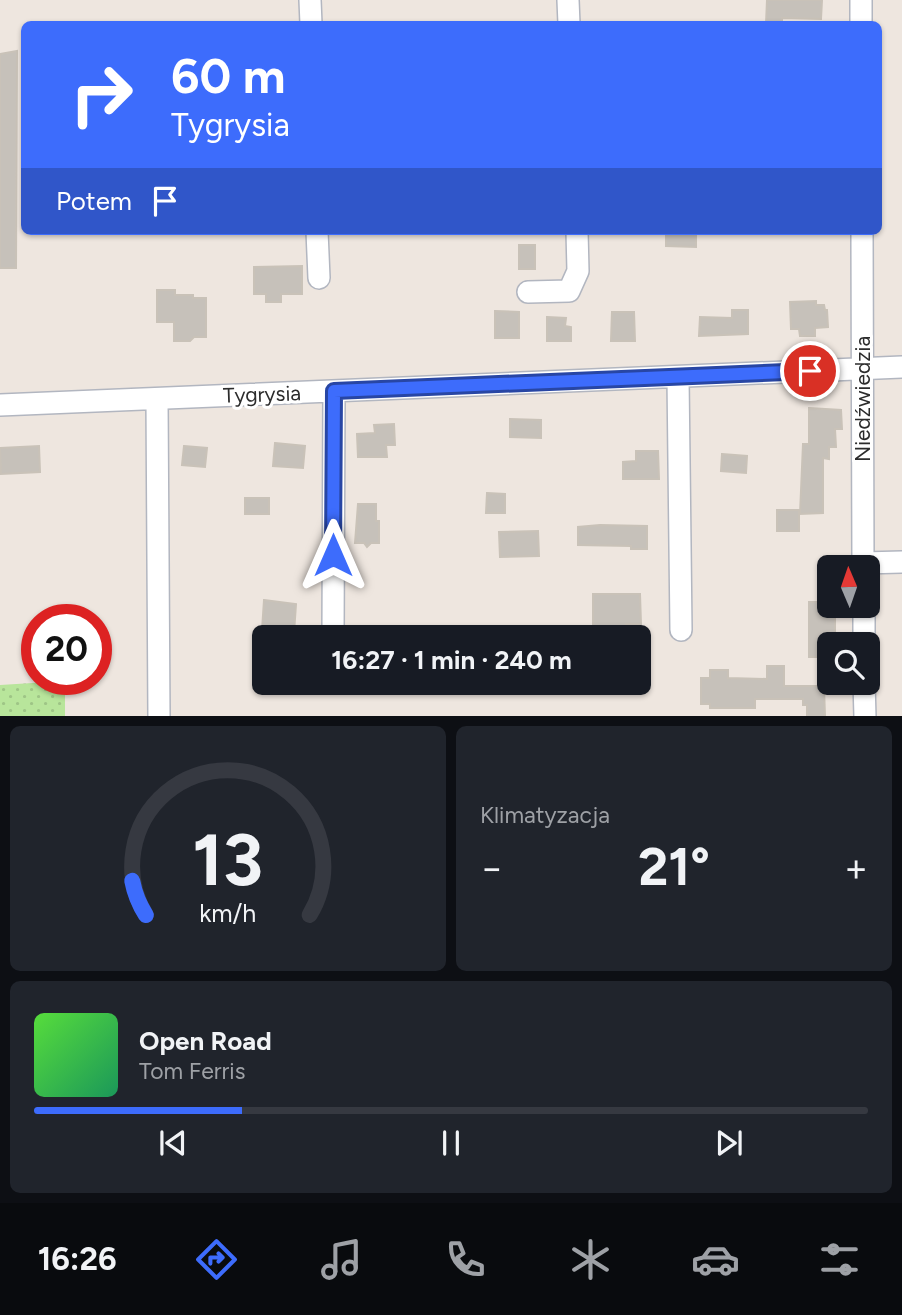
<!DOCTYPE html>
<html lang="pl">
<head>
<meta charset="utf-8">
<style>
	body { margin:0; font-family:Figtree,sans-serif; background:#20242c; color:#f1f3f6; height:100vh; display:flex; flex-direction:column; font-size:26px; white-space:nowrap }
	* { box-sizing:border-box; margin:0 }
	p { font-size:23px; color:#9ea1a6 }
	.icon { flex:none; width:38px; height:38px; fill:none; stroke:currentColor; stroke-width:2; stroke-linecap:round; stroke-linejoin:round }
	.map { position:relative; height:716px; overflow:hidden }
	.panel { display:flex; flex-direction:column; gap:10px; padding:10px; background:#0d0f14; flex:1 }
	.panel>* { flex:none }
	.hud { position:absolute; left:21px; top:21px; width:861px; height:214px; border-radius:10px; box-shadow:0 2px 5px #0004; background:#3d6cfc; color:#fff; overflow:hidden }
	.needle { width:46px; rotate:358deg }
	.fabs { position:absolute; left:817px; top:555px; display:grid; gap:14px }
	.fabs a { display:grid; place-items:center; width:63px; height:63px; border-radius:10px; background:#171b24; box-shadow:0 2px 5px #0004; font-size:35px }
	.speed { position:absolute; left:21px; top:604px; display:flex; gap:14px; font-size:35px; font-weight:700; text-align:center }
	.speed>* { display:grid; place-content:center; width:91px; height:91px; border-radius:50%; background:#171b24; box-shadow:0 2px 5px #0004; line-height:1 }
	.speed .limit { border:10px solid #d22; background:#fff; color:#111 }
	.pin { position:absolute; display:grid; place-items:center; width:60px; height:60px; color:#fff; margin:-30px; border:4px solid #fff; border-radius:50%; box-shadow:0 2px 7px #0007 }
	.me { position:absolute; width:77px; margin:-38px; rotate:0deg; stroke-linejoin:round; filter:drop-shadow(0 0 5px #0008) }
	.turn { display:flex; align-items:center; gap:24px; height:147px; padding:0 35px; font-size:32px }
	.turn .icon { width:91px; height:91px; stroke-width:2.5 }
	.turn b { display:block; font-size:49px; line-height:60px }
	.then { display:flex; align-items:center; height:66px; padding:0 35px; background:#0003; gap:14px; font-size:26px }
	.big { font-size:52px; font-weight:700; line-height:1.1 }
	.panel .card { flex:1; display:flex; flex-direction:column; justify-content:center; gap:10px; min-width:0; padding:0 24px; border-radius:10px; background:#20242c }
	.panel .dial { align-items:center; gap:0 }
	.dial svg { height:182px; overflow:visible; fill:none; stroke:#363941; stroke-width:7; stroke-linecap:round; text-anchor:middle }
	.dial text { fill:#f1f3f6; stroke:none }
	.song { display:flex; align-items:center; gap:21px }
	.cover { width:84px; height:84px; border-radius:10px; background:linear-gradient(135deg,hsl(110 70% 55%),hsl(150 70% 35%)) }
	.played { height:7px; border-radius:4px; background:linear-gradient(90deg,#3d6cfc 25%,#363941 25%) }
	.keys { display:flex; justify-content:space-around; direction:ltr }
	.heat { display:flex; justify-content:space-between; align-items:center; font-size:38px; direction:ltr }
	.panel .tiles { flex:1; display:grid; gap:10px; grid-template-columns:1fr 1fr }
	.card:last-child { grid-column:span 2 }
	.trip { position:absolute; left:252px; top:625px; width:399px; height:70px; border-radius:10px; background:#171b24; box-shadow:0 2px 5px #0004; font-weight:700; line-height:70px; text-align:center }
	.menu { display:flex; height:112px; justify-content:space-around; align-items:center; background:#090b0e; color:#9ea1a6 }
	.menu .icon { width:49px; height:49px }
	.menu .selected { color:#3d6cfc }
	.menu b { font-size:32px; color:#f1f3f6 }
	.map>svg:first-child { display:block }
	.grass { fill:url(#grass-dots) }
	.building { fill:#c6c1ba; stroke:#c9c2b8; stroke-width:2 }
	.lines { fill:none; stroke-linecap:round; stroke-linejoin:round }
	.minor-casing { stroke:#b2b6c0; stroke-width:24 }
	.minor { stroke:#fff; stroke-width:21 }
	.route-casing { stroke:#2846a4; stroke-width:18 }
	.route { stroke:#3d6cfc; stroke-width:12 }
	.labels { text-anchor:middle; dominant-baseline:central; stroke-width:6; stroke-linejoin:round; paint-order:stroke }
	.street-label { font-size:21px; fill:#2c2c2c; stroke:#fff }
</style>
</head>
<body>
<div class="map">
<svg width="902" height="717" viewBox="0 0 902 717">
	<defs>
		<pattern id="grass-dots" width="8" height="8" patternUnits="userSpaceOnUse" patternTransform="scale(1.75)"><rect width="8" height="8" fill="#b8e59b"/><path d="M2 2h.1M6 6h.1" fill="none" stroke="#9ec586" stroke-width="1.8" stroke-linecap="round"/></pattern>
	</defs>
	<rect width="100%" height="100%" fill="#eee6df"/>
	<path class="grass" d="M65,681v35h-65v-31z"/>
	<path class="building" d="M767,0h55l-1,19 -39,-1v6h-16z
		M17,51l-1,217h-16v-214z
		M666,231h30v16l-30,-1z
		M519,245h16v24h-16z
		M302,266v28h-21v8h-15v-8h-12v-27z
		M157,290h18v5h18v3h13v39h-12l-4,4h-16v-19h-17z
		M816,301v4h8l1,5h2l1,17 -13,1v8h-15l-1,-7h-8l-1,-27z
		M732,310h16v24l-49,2 1,-19 32,1z
		M495,311l24,1v26h-24z
		M612,312h22l1,29h-24z
		M547,317l19,1 -1,8 6,1v14h-24z
		M809,408l32,2 1,19h-7l1,18h-7v12l-6,-1v55l-23,1 3,-70h6z
		M510,419l31,1v18l-31,-1z
		M394,424l1,21h-9l1,12h-29l-1,-23 18,-1 -1,-8z
		M275,443l30,3 -2,22 -30,-2z
		M39,446l1,26 -39,2 -1,-26z
		M184,446l23,2 -2,19 -23,-2z
		M636,451h22l1,28h-36v-17l13,-1z
		M722,454l25,2 -1,17 -25,-2z
		M487,493l18,1v19h-19z
		M245,498h24v16h-24z
		M358,504h18v17h3v22h-8l-4,4 -3,-4h-9z
		M777,510h22v21h-22z
		M600,525l47,1v23h-16v-3l-53,-1v-18z
		M538,531l1,25 -39,1 -1,-25z
		M593,594h47l1,30h-15v13h-33z
		M264,600l32,4 -2,29 -32,-3z
		M809,602h21v4h5v38h-5v13h-21z
		M767,666h17v20h40l1,31h-18v-12h-4v-6h-48v9h-45v-4h-9v-26h9v-8h18v8l39,1z"/>
	<g class="lines">
		<g class="minor-casing">
			<path id="minor" d="M310,0l1,24
				M568,0l1,24
				M861,0v24
				M317,231l2,47
				M862,231l1,336
				M528,292l41,-1 9,-20 -1,-40
				M678,377l3,253
				M157,399l2,318
				M0,405l902,-38
				M863,563l39,-1
				M864,606v38
				M333,637l1,-246
				M864,682l1,35"/>
		</g>
		<use href="#minor" class="minor"/>
	</g>
	<g class="lines">
		<g class="route-casing">
			<path id="route" d="M333,555l1,-164 476,-20"/>
		</g>
		<use href="#route" class="route"/>
	</g>
	<g class="labels">
		<g class="street-label">
			<text transform="translate(262 394) rotate(-2)">Tygrysia</text>
			<text transform="translate(862 399) rotate(-90)">Niedźwiedzia</text>
		</g>
	</g>
</svg>
<div class="fabs">
<a><svg class="needle" viewBox="-14 -14 28 28"><path d="M0-13l5 13h-10z" fill="#e53935"/><path d="M0 13l5-13h-10z" fill="#9ea1a6"/></svg></a>
<a><svg class="icon" aria-label="search" viewBox="0 0 24 24"><circle cx="10" cy="10" r="6"/><path d="M15 15l6 6"/></svg></a>
</div>
<div class="speed"><div class="limit">20</div></div>
<div class="pin" style="left:810px;top:371px;background:#d93025"><svg class="icon" aria-label="arrive" viewBox="0 0 24 24"><path d="M6 21V4h12l-3 4 3 4H6"/></svg></div>
<svg class="me" style="left:333px;top:555px" viewBox="-20 -20 40 40"><path d="M0-17L14 15 0 8-14 15z" fill="#3d6cfc" stroke="#fff" stroke-width="4"/></svg>
<div class="trip">16:27 · 1 min · 240 m</div>
<div class="hud">
<div class="turn"><svg class="icon" aria-label="right" viewBox="0 0 24 24"><path d="M7 20v-9h11M14 6l5 5-5 5"/></svg><div><b>60 m</b>Tygrysia</div></div>
<div class="then">Potem<svg class="icon" aria-label="arrive" viewBox="0 0 24 24"><path d="M6 21V4h12l-3 4 3 4H6"/></svg></div>
</div>
</div>
<section class="panel">
<div class="tiles">
<div class="card dial"><svg viewBox="0 0 100 80">
<path d="M14 69A42 42 0 1 1 86 69"/>
<path d="M14 69A42 42 0 0 1 8 54" stroke="#3d6cfc"/>
<text x="50" y="56" font-size="32" font-weight="700">13</text>
<text x="50" y="72" font-size="11">km/h</text>
</svg></div>
<div class="card"><p>Klimatyzacja</p>
<div class="heat"><a>−</a><b class="big">21°</b><a>+</a></div>
</div>
<div class="card">
<div class="song"><i class="cover"></i><div><b>Open Road</b><p>Tom Ferris</p></div></div>
<div class="played"></div>
<div class="keys"><svg class="icon" aria-label="previous" viewBox="0 0 24 24"><path d="M18 5L8 12l10 7zM5 5v14"/></svg><svg class="icon" aria-label="pause" viewBox="0 0 24 24"><path d="M8 5v14M16 5v14"/></svg><svg class="icon" aria-label="next" viewBox="0 0 24 24"><path d="M6 5l10 7-10 7zM19 5v14"/></svg></div>
</div>
</div>
</section>
<nav class="menu">
<b>16:26</b>
<svg class="icon selected" aria-label="directions" viewBox="0 0 24 24"><path d="M12 3l9 9-9 9-9-9zM9 14v-3h6M13 9l2 2-2 2"/></svg>
<svg class="icon" aria-label="music" viewBox="0 0 24 24"><path d="M9 18V5l10-2v13"/><circle cx="6" cy="18" r="3"/><circle cx="16" cy="16" r="3"/></svg>
<svg class="icon" aria-label="phone" viewBox="0 0 24 24"><path d="M5 4h4l2 5-3 2q2 4 5 5l2-3 5 2v4C11 20 4 13 5 4z"/></svg>
<svg class="icon" aria-label="climate" viewBox="0 0 24 24"><path d="M12 3v18M4 7l16 10M4 17L20 7"/></svg>
<svg class="icon" aria-label="car" viewBox="0 0 24 24"><path d="M5 17H2v-5l4-1 3-4h7l3 4 3 1v5h-3M9 17h6M6 11h13"/><circle cx="7" cy="17" r="2"/><circle cx="17" cy="17" r="2"/></svg>
<svg class="icon" aria-label="filters" viewBox="0 0 24 24"><path d="M4 7h16M4 17h16"/><circle cx="9" cy="7" r="2"/><circle cx="15" cy="17" r="2"/></svg>
</nav>
</body>
</html>
